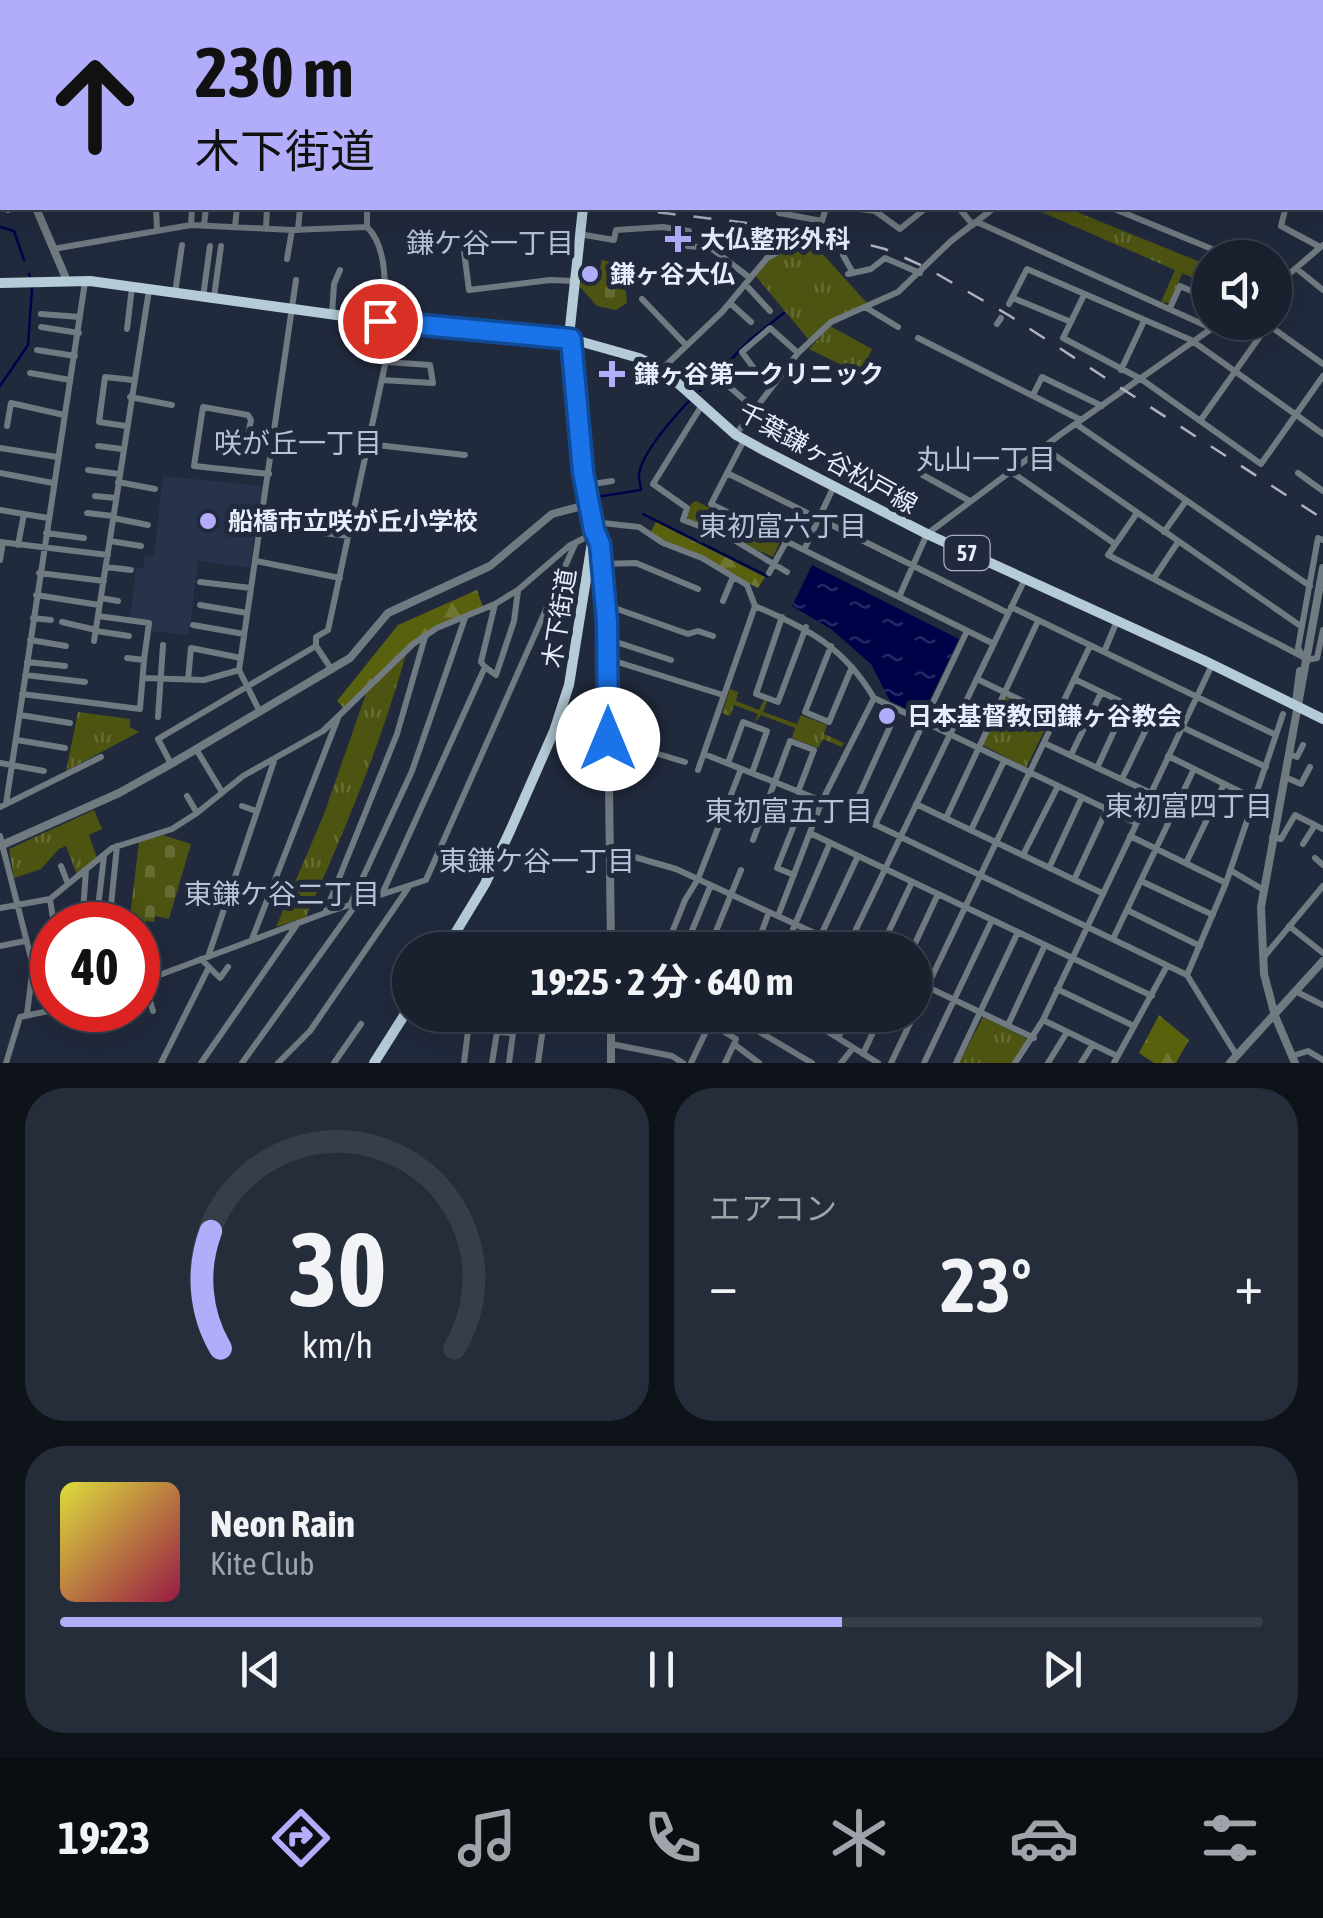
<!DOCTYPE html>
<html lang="ja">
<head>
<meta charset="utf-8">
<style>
	body { margin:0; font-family:"Asap Condensed","Noto Sans JP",sans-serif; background:#262d3a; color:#f1f3f6; height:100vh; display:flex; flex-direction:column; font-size:38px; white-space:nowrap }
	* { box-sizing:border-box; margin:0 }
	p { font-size:32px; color:#9fa3aa }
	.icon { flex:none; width:55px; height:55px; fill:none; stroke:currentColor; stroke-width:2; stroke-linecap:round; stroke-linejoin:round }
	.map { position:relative; height:1063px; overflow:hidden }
	.drawer { display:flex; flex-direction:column; gap:25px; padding:25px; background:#0e1219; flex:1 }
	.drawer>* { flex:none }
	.guide { position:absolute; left:0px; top:0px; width:1325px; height:210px; box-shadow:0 10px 40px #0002,0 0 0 2px #373e4a; background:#b1adfa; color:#111; overflow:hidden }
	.fabs { position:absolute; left:1192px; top:240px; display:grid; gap:20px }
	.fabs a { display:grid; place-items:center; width:100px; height:100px; border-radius:50%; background:#19202e; box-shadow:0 10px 40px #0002,0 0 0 2px #373e4a; font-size:50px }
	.speed { position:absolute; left:30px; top:902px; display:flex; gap:20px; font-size:50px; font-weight:700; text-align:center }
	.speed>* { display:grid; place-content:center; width:130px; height:130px; border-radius:50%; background:#19202e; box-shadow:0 10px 40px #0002,0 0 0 2px #373e4a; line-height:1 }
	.speed .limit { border:15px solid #d22; background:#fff; color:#111 }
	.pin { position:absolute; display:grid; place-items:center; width:85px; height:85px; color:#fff; margin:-42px; border:5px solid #fff; border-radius:50%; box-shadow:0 2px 10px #0007 }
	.me { position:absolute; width:110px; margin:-55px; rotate:0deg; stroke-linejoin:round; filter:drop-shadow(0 0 8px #0008) }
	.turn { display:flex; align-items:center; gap:35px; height:210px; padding:0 30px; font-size:45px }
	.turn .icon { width:130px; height:130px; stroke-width:2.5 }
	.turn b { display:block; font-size:70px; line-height:85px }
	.big { font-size:75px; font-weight:700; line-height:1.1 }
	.drawer .card { flex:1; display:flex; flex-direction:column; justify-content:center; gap:15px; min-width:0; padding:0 35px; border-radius:40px; background:#262d3a }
	.drawer .dial { align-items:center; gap:0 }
	.dial svg { height:260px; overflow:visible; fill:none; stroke:#373e4a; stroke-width:7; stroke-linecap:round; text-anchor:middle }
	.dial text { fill:#f1f3f6; stroke:none }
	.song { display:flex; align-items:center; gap:30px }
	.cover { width:120px; height:120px; border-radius:15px; background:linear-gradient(135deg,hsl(60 70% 55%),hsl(340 70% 35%)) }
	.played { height:10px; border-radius:5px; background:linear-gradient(90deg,#b1adfa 65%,#373e4a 65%) }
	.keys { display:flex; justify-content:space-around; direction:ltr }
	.heat { display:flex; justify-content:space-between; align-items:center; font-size:55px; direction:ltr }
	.drawer .tiles { flex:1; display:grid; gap:25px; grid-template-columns:1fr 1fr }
	.card:last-child { grid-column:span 2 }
	.trip { position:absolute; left:392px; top:932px; width:540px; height:100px; border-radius:50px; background:#19202e; box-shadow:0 10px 40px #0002,0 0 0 2px #373e4a; font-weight:700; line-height:100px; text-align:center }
	.tab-bar { display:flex; height:160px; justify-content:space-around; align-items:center; background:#0a0d12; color:#9fa3aa }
	.tab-bar .icon { width:70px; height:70px }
	.tab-bar .current { color:#b1adfa }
	.tab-bar b { font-size:45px; color:#f1f3f6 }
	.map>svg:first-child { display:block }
	.built { fill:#27334b }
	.forest { fill:url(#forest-firs) }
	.cemetery { fill:url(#cemetery-stones) }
	.park { fill:url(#park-tufts) }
	.water { fill:url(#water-ripples) }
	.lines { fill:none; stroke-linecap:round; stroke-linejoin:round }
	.stream { stroke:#000248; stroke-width:2.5 }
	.minor { stroke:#707a81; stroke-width:6 }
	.tertiary { stroke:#707a81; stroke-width:8 }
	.primary { stroke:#b5cbd8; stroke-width:10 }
	.rail { stroke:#acb3c1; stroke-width:2.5; stroke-dasharray:18 18; stroke-linecap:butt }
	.route-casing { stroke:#114b97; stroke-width:25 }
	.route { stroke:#1a73e8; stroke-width:18 }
	.poi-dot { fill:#b1adfa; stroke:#212a3d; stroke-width:4 }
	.labels { text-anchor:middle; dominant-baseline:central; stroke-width:10; stroke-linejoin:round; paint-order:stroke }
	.shield { fill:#212a3d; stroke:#acb2c1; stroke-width:2.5 }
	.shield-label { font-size:22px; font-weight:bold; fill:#e7edfa }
	.poi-label { font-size:25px; font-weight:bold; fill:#e7edfa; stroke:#212a3d; text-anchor:start }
	.street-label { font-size:25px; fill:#e7edfa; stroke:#212a3d }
	.neighbourhood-label { font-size:28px; fill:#b7c3db; stroke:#212a3d }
</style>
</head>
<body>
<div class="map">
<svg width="1323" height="1063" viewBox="0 0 1323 1063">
	<defs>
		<pattern id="forest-firs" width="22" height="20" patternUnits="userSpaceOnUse" patternTransform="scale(2.5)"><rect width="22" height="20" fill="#59600e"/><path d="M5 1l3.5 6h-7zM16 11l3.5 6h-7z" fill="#717732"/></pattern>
		<pattern id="cemetery-stones" width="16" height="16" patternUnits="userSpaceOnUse" patternTransform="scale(2.5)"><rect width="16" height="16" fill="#4d5311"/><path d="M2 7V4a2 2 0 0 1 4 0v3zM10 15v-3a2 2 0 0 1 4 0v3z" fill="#676c35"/></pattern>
		<pattern id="park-tufts" width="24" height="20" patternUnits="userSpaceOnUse" patternTransform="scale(2.5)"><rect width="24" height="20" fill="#4d5311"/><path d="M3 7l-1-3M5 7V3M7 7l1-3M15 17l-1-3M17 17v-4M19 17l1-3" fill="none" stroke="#676c35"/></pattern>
		<pattern id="water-ripples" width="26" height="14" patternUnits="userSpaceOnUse" patternTransform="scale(2.5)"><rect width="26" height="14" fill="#000248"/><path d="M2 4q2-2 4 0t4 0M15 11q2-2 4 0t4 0" fill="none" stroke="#252763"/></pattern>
	</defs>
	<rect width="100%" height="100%" fill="#212a3d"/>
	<path class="built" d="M163,476l100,10 -13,82 -52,-7 -9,74 -39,-4v-10l-20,-3 6,-50h7l2,-12 9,1z"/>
	<path class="forest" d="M656,522l109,55 -7,11 -108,-55z
		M477,590l6,17 -48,20 -91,81 -7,-7 61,-76z
		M1159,1015l30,25 -13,23h-22l-15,-10z"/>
	<path class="cemetery" d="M602,260l20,4 5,39 -11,7 -19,-4 -17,-19 2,-18 18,-1z
		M163,835l28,9 -22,75 -14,-3 -1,6 -8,-1 -8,41v-37h-9l10,-83z"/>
	<path class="park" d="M1032,208h35l143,58v19l-31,-13 3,2 -11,29 -10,-1 14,-32z
		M809,239l58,64 -27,12 -31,25 -54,-65 12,-15z
		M830,326l42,23 -12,25 -51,-25z
		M696,501l84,41 -7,15 -87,-39 5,-14z
		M407,651c-26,93 -62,179 -101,266l-30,10 48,-113 44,-126z
		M730,689l8,3 -2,9 23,9 5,-10 3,1 -4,11 34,12 4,-9 26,10 -3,9 20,9 -2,4 -19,-8 -5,9 -26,-10 3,-10 -34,-13 -7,8 4,-9 -24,-9 -4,11 -8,-3z
		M1009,697l41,22 -24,49 -43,-23 22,-47z
		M78,712l52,7v8l9,5 -73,39z
		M94,810l8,19 -13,6 8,23 -20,17 -11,-29 -7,3 -18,20 -27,9 -5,-29z
		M983,1017l45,22 -15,24h-54z"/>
	<path class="water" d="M812,565l147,74 -37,77 -32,-15 -19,-37 -40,-35 -39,-23z"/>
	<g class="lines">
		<path class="stream" d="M0,227l14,4 10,29
			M29,274l1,2
			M0,386l28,-41 4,-57
			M700,391l51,-52 33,-26
			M596,497l45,-7c0,-5 -3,-11 -2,-16 3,-22 35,-57 50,-73
			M643,514l124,62"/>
		<path class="minor" d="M198,0l7,2
			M886,0v2
			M1037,0l1,2
			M1179,0l1,2
			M72,2l1,-2
			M328,2v-2
			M718,2v-2
			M957,2v-2
			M999,2l2,-2
			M1112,2l5,-2
			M0,144h2
			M1322,145h1
			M0,173l2,-1
			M2,188v6
			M7,208l1,2
			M156,208l1,22
			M367,208v19c21,20 18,62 18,89
			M778,208l1,5 43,8
			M852,208l23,3 25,18 26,-21
			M959,208l14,17
			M1112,208l122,50
			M1277,208l8,2 -4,16 39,21
			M977,222l234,106
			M191,225l1,-17
			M204,225l2,-17
			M235,226l2,-18
			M266,229l1,-21
			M298,230l2,-22
			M579,234l35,6 2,-10 47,-3 26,4 -2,15 24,2 39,30
			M53,249l138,-24 101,5 75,-3
			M464,251l5,39 81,-10 24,1
			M843,255l10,18
			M287,259l5,-29
			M1297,269l26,21
			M848,274l23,-5 14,-11 35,15
			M745,284l25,27
			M1275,286l48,-41
			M175,293l7,-48
			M1084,295l-21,43 78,41 120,85 62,-88
			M203,297l7,-51
			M214,297l7,-51
			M1013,298l58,24
			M642,299l44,46
			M730,303l21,19
			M1009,304l18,-35 164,71 132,94
			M865,307l33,20
			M1170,308l10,-22 30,13
			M41,314l39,3
			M332,315l2,-31 6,-14
			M997,324l4,-6
			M1267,324l56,40
			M41,327l38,6
			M127,329l5,-42
			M918,338l163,82
			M37,350l38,6
			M662,369l60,-57 45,-54 43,-22 12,-15 4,-13
			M1121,370l23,-49
			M30,373l40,7
			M717,376l39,34
			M382,380l51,3 -3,-18 -44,-3
			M774,383l-19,-13 -13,-18 28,-24 28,25
			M1033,395l9,-18 60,29
			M130,397l42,8
			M702,405l-49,79 34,24 -4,12 46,17 58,35
			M1200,421l68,-96
			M1076,424l234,162
			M7,426l4,-23 53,12
			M126,426l-27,-4 6,-45 28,3
			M736,434l62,-81 33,-31 67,-30 53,-51 43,-33
			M249,435l26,3
			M226,439l21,1 4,-20 -3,-5 -45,-8 -9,59 75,8
			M744,440l-33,64 283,140
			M368,444l97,11
			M98,446l24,3
			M1043,447l259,180
			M0,448l57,9
			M88,470l31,4
			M1010,471l105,73
			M0,473l53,10
			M727,473l281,140
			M1298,473l25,18
			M921,474l47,26
			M118,482l37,7
			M587,485l25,-4
			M95,496l21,2
			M0,510l48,8
			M87,513l26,3
			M1137,513l-29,42 195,102
			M113,518l35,7
			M593,522l46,5 24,16 39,15 45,27 8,21
			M315,532l34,4
			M1164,532l22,-31
			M46,533l38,5
			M110,541l31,5
			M0,542l108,13
			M18,545l6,-31
			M804,550l30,-64
			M0,560l3,-18
			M256,561l84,17
			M602,564l34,-1 62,26
			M106,567l25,3
			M39,573l65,8
			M769,573l17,-31
			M1154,578l24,-36
			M200,582l51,6
			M36,595l63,10
			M899,597l28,-63 134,-100 160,-112
			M101,598l17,3
			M723,601l10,-24
			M200,605l47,8
			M606,605l82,29 10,-3 15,5
			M1011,607l265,128
			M98,616l51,7 -5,37
			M782,617l-26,77 22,8 28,-75
			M33,618l18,2
			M62,622l34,8
			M193,625l51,9
			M96,631l33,5
			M607,639l64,21
			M30,640l36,6
			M94,641l55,-351
			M316,646l16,24
			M831,646l-26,66 24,10 23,-55
			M1104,652l13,-31
			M1303,656l-5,-8 20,-110 5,2
			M608,659l115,36
			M1307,660l10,-2 6,-28
			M27,662l38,4
			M485,667l-4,-5 14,-58
			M25,675l60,7
			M143,678l61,2 35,-10
			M977,679l79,38
			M1074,679l106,51
			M188,680l3,-32 50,10
			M22,694l118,15 4,-49 -17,-2
			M898,709l-47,104 336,162
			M260,712l-21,-42 57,-390
			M20,715l50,8
			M158,717l5,-72
			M1182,727l84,40
			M609,739l76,23
			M17,740l48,8
			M1044,743l107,50
			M196,749l26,43
			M704,754l118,47
			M1288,754l9,3 6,-12
			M1071,755l30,-62
			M1168,756l87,43
			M0,763l44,8
			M728,763l15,-41 24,9 -15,42
			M171,764l-13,-25 158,-93v-9l12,-7 66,-307
			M1097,768l29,-63
			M698,770l57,-164c52,22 89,41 119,92l262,125
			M1285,777l16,7 9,-17
			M1122,779l30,-62
			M187,796l10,17
			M6,804l79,-522
			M916,804l186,89
			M242,806l14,5
			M0,807l101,-50
			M946,818l92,-197
			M875,825l92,-194
			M971,830l33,-69
			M810,833l342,163
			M0,836l33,130 -6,48
			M1130,836l96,47
			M1272,837l9,2 14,-24 28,14
			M753,840l37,-99 24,9 -16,42
			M1303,844l12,-19
			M610,850l66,19 173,80
			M1023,855l35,-69
			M1315,858l8,7
			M1186,863l38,-79
			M61,866l7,18
			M1049,868l33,-71
			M1230,870l32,19
			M794,875l-17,-7 29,-73
			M1074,880l33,-71
			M1141,881l72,34
			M383,892l102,-225 11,8 18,-54 4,-30
			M50,899l4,26
			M351,903l61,-132 53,-153
			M0,908l50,-9 62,-51 60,-19 25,-16 46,-37 80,-45 90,-87 24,-16 58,-24 23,-14 51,-44 23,-12
			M1127,910l73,36
			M325,913l72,-179 28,-97
			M778,916l44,-115 52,-103
			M82,925l4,-55
			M96,925l8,-69
			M109,925l8,-79
			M1289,926l34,27
			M252,939l86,-221
			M1113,939l81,-170
			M712,941l29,-71
			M449,944l51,6
			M0,946l25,-5
			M665,950l20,-50 13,-21 43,-110
			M684,950l26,-63
			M755,950l14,-38
			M784,950l46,-107
			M814,950l44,-94
			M846,950l179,-371
			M880,950l32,-68
			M912,950l26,-56
			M208,957l67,-199
			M1263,958l60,-72
			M201,959l19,19 8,-11
			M144,980l9,31
			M915,981l119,57
			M138,983l187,-70 101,-33 149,-336
			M1057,989l77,37
			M1297,992l26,13
			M915,1012l175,-366
			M731,1015l81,48
			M801,1015l77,48
			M1043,1020l74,36
			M1008,1025l37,-80
			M838,1038l11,-23
			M611,1044l61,12 11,7
			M863,1054l18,-39
			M1237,1056l-50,-81 39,-92 57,-169
			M1292,1056l16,-5 15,9
			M6,1063l14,-46 33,-7
			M161,1063l47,-94
			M201,1063l97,-140
			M242,1063l115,-160
			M278,1063l32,-32 98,-143
			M334,1063l27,-39
			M464,1063l6,-48
			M492,1063l5,-31 16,1 -4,30
			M538,1063l6,-42
			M691,1063l19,-40 26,16 -2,5 25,19
			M725,1063l9,-19
			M841,1063l12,-15
			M891,1063l23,-48
			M924,1063l68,-143
			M956,1063l62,-131
			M1015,1063l28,-43 169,-355
			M1048,1063l19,-31
			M1081,1063l12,-19
			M1114,1063l53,-97"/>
		<path class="tertiary" d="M1220,0l1,2
			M0,116l2,6
			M1322,188l1,1
			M36,208l29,68
			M594,530l6,15 7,77 4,328
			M1296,702l4,-31
			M0,846l119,-53 52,-29 179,-106 38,-45 102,-47 62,-52 38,-10
			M611,1063v-48
			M1230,1063l93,-102
			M1295,1063l-20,-47 -11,-42 -3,-67 62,-339"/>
		<path class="primary" d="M613,2v-2
			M0,283l90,-2 290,40 181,15 78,22 23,11 74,66 27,15 164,84 276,126 120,59
			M445,950l40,-66 25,-53 44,-100 15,-46 25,-155 -13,-72 -11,-131 13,-119
			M374,1063l36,-57"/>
		<path class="rail" d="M0,133h2
			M622,208l193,23 70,18 40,18 85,49 313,203"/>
	</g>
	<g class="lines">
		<g class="route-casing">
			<path id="route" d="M380,321l191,18 12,133 11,58 6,14 7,78 1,117"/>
		</g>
		<use href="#route" class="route"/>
	</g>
	<g class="poi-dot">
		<path d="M673 224h10v10h10v10h-10v10h-10v-10h-10v-10h10z"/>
		<circle cx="590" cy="274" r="10"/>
		<path d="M607 359h10v10h10v10h-10v10h-10v-10h-10v-10h10z"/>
		<circle cx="208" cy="521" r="10"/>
		<circle cx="887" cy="716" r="10"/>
	</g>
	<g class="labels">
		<rect class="shield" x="944.5" y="536" width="45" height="34" rx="8"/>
		<g class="shield-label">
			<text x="967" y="553">57</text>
		</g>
		<g class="poi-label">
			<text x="700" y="239">大仏整形外科</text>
			<text x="610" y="274">鎌ヶ谷大仏</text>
			<text x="634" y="374">鎌ヶ谷第一クリニック</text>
			<text x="228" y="521">船橋市立咲が丘小学校</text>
			<text x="907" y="716">日本基督教団鎌ヶ谷教会</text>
		</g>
		<g class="street-label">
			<text transform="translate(828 458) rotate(29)">千葉鎌ヶ谷松戸線</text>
			<text transform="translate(559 618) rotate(-81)">木下街道</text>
		</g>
		<g class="neighbourhood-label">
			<text x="490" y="243">鎌ケ谷一丁目</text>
			<text x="298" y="443">咲が丘一丁目</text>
			<text x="986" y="459">丸山一丁目</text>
			<text x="783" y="526">東初富六丁目</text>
			<text x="1189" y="806">東初富四丁目</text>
			<text x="789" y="811">東初富五丁目</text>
			<text x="537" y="861">東鎌ケ谷一丁目</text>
			<text x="282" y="894">東鎌ケ谷二丁目</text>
		</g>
	</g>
</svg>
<div class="fabs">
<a><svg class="icon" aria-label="sound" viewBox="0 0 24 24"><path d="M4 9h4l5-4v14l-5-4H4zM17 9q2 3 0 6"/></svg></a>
</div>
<div class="speed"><div class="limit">40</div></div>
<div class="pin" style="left:380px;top:321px;background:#d93025"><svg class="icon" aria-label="arrive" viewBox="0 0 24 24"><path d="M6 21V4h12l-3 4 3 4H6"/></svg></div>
<svg class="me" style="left:608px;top:739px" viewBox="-20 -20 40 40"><circle r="19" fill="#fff"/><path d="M0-13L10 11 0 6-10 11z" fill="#1a73e8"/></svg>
<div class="trip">19:25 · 2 分 · 640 m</div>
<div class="guide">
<div class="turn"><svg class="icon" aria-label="ahead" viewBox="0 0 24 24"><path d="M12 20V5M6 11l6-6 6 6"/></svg><div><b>230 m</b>木下街道</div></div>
</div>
</div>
<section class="drawer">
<div class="tiles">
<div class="card dial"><svg viewBox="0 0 100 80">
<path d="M14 69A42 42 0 1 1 86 69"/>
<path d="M14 69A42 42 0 0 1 11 33" stroke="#b1adfa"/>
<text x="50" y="56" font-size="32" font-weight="700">30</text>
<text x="50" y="72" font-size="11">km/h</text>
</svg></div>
<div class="card"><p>エアコン</p>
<div class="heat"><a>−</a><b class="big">23°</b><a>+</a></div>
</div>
<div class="card">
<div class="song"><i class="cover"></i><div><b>Neon Rain</b><p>Kite Club</p></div></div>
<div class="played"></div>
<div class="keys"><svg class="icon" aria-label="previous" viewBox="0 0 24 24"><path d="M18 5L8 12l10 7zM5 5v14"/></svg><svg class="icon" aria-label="pause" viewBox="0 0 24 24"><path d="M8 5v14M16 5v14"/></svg><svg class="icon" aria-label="next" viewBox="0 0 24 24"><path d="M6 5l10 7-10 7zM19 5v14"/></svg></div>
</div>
</div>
</section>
<nav class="tab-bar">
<b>19:23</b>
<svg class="icon current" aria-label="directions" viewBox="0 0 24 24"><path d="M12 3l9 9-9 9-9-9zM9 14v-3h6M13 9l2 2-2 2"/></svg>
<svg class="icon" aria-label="music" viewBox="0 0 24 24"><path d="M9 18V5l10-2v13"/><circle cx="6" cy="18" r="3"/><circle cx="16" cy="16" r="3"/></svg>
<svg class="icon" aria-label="phone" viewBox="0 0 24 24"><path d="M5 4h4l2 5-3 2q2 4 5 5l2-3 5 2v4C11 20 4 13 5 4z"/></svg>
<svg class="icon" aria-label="climate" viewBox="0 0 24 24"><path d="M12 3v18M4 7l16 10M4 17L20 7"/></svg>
<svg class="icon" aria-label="car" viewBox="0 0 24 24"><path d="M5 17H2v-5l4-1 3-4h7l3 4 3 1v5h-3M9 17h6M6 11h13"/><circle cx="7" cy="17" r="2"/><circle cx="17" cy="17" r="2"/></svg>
<svg class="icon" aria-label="filters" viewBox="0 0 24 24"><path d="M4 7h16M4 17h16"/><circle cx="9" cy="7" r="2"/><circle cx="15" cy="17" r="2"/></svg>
</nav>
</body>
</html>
